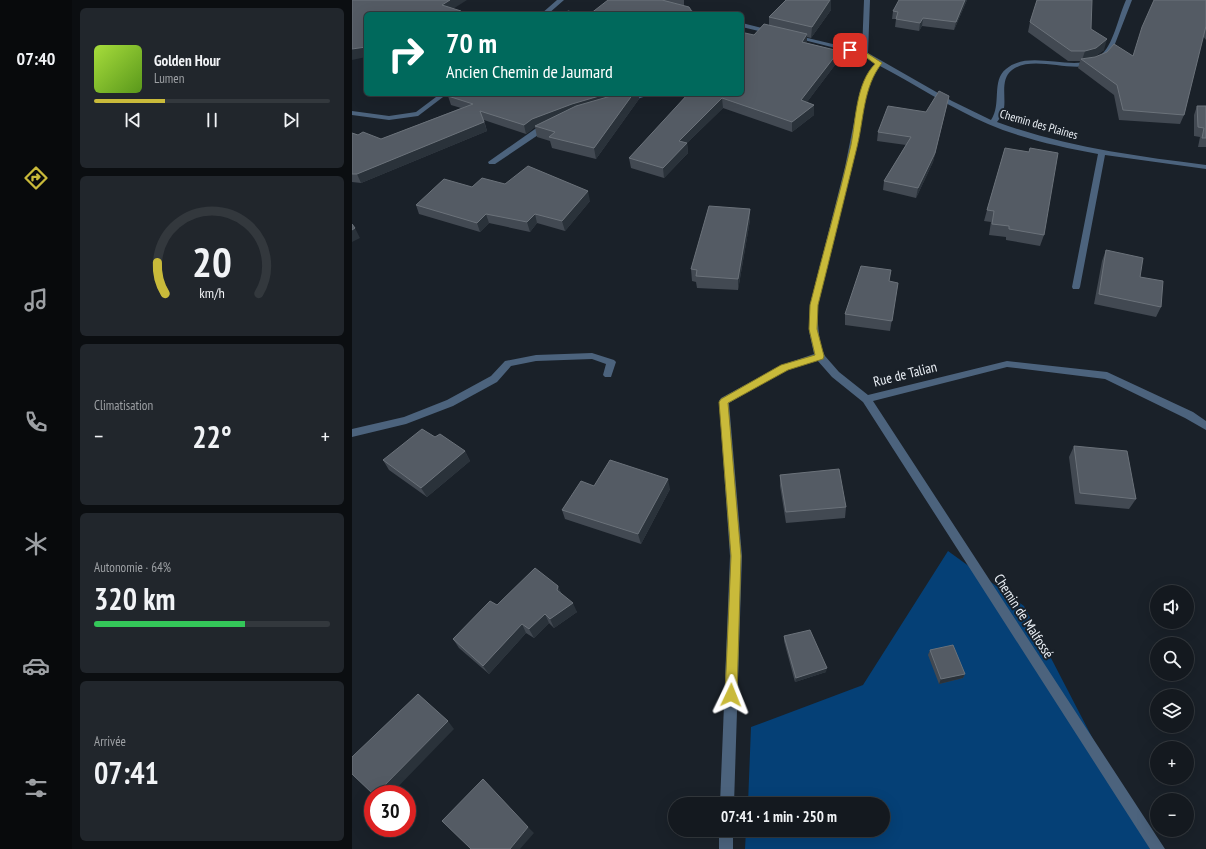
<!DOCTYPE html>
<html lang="fr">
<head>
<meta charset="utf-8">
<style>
	body { margin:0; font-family:"PT Sans Narrow",sans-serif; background:#21262c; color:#f1f3f6; height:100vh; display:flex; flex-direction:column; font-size:15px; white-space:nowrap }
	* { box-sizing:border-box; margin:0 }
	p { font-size:13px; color:#9da0a4 }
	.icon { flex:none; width:22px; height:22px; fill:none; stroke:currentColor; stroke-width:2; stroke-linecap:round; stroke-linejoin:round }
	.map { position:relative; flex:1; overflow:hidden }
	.drawer { display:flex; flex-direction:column; gap:8px; padding:8px; background:#0b0e11; width:280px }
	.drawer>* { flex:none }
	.banner { position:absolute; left:12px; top:12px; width:380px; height:84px; border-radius:6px; box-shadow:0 4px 16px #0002,0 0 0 1px #33383d; background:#00695c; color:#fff; overflow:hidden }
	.tools { position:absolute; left:798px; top:585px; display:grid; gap:8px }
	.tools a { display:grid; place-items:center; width:44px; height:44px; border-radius:50%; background:#14191f; box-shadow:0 4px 16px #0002,0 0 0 1px #33383d; font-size:20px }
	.speed { position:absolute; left:12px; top:785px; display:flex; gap:8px; font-size:20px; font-weight:700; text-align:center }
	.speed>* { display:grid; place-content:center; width:52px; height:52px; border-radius:50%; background:#14191f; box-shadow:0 4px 16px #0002,0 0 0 1px #33383d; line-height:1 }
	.speed .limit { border:6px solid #d22; background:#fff; color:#111 }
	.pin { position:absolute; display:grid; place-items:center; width:34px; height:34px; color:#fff; margin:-17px; border-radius:8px; box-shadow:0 2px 6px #0006 }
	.me { position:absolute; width:44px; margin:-22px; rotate:2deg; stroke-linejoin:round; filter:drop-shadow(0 0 3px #0008) }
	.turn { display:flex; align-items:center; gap:14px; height:84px; padding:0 16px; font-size:18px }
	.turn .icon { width:52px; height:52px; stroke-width:2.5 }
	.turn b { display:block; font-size:28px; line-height:34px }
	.big { font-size:30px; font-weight:700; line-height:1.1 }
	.drawer .card { flex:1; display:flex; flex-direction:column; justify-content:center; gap:6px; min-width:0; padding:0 14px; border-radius:6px; background:#21262c }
	.drawer .dial { align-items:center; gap:0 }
	.dial svg { height:104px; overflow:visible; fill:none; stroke:#33383d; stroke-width:7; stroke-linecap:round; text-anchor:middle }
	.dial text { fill:#f1f3f6; stroke:none }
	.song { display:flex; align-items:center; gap:12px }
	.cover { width:48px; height:48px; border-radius:6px; background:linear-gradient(135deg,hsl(80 70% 55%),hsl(90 70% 35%)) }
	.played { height:4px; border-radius:2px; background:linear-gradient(90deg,#c9ba3a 30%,#33383d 30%) }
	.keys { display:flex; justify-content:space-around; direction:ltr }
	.heat { display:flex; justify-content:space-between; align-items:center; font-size:22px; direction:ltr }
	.charge { height:6px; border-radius:3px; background:linear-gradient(90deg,#34c759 64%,#33383d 0) }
	.trip { position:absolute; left:316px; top:797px; width:222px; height:40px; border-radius:20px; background:#14191f; box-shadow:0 4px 16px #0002,0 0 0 1px #33383d; font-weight:700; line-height:40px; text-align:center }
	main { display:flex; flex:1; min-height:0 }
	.tabs { display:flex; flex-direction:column; width:72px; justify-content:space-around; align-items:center; background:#080a0c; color:#9da0a4 }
	.tabs .icon { width:28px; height:28px }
	.tabs .on { color:#c9ba3a }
	.tabs b { font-size:18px; color:#f1f3f6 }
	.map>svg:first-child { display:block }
	.green { fill:#054076 }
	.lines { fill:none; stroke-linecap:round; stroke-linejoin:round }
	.minor { fill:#4c637d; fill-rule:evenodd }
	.wall { fill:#424952 }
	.shaded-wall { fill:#2a323a }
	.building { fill:#545b64; stroke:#6b727a }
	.route { fill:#c9ba3a; stroke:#837926 }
	.labels { text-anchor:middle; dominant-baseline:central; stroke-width:4; stroke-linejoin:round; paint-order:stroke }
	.far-street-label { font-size:12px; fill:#eaeff5; stroke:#1a2129 }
	.street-label { font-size:14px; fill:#eaeff5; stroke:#1a2129 }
</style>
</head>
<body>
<main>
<nav class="tabs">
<b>07:40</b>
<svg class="icon on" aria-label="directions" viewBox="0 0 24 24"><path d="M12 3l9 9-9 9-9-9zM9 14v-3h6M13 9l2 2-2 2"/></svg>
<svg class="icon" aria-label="music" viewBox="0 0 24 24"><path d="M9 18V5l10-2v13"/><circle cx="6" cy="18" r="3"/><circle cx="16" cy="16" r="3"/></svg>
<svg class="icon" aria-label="phone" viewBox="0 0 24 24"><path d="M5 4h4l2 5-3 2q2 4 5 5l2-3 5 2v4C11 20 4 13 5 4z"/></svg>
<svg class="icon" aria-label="climate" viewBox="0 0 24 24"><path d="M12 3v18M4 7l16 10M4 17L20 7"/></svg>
<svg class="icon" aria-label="car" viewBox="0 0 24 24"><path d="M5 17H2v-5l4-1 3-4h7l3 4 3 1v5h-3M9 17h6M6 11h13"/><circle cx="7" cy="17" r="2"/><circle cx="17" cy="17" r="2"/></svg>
<svg class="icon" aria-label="filters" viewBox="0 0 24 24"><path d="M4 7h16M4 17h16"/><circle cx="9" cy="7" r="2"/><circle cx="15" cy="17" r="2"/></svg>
</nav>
<section class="drawer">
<div class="card">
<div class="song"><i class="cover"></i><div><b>Golden Hour</b><p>Lumen</p></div></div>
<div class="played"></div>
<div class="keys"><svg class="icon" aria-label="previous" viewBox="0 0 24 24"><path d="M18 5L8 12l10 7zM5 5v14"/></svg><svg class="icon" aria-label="pause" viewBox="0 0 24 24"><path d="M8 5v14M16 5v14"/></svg><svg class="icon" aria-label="next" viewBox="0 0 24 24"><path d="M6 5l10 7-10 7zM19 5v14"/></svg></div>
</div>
<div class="card dial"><svg viewBox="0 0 100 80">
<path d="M14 69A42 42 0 1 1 86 69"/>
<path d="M14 69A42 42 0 0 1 8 45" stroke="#c9ba3a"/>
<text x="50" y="56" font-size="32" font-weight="700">20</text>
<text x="50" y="72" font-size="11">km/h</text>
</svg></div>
<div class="card"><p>Climatisation</p>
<div class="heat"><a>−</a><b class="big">22°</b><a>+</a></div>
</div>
<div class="card"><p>Autonomie · 64%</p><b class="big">320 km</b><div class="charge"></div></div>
<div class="card"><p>Arrivée</p><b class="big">07:41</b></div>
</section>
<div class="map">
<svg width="854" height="849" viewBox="0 0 854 849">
	<rect width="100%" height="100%" fill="#1a2129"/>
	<path class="green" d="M596,551l76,55 126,243h-405l1,-19h137v-26h-135l3,-77 112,-42z"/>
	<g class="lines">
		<path class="minor" d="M205,0h7l-16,14h-7z
			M512,0h6l-2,53 84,48 39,19c11,-16 0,-39 15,-51 25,-22 75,8 97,-16 11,-11 16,-38 23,-53h6l-19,49c-23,37 -74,1 -101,21 -12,9 -6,27 -8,38 -1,6 -4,10 -7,14 68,25 138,34 209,43v4l-101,-14 -25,132 -1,2h-6l-1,-2 26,-133c-37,-7 -75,-15 -110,-30 -37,-16 -72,-39 -108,-58l-10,15 -3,11 -15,75 -34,138v19l2,21 5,11 14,16 29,23 139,-34 100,11 86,40 13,9v9l-21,-12 -80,-39 -98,-12 -134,34 292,448h-15l-287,-447 -31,-25 -15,-17 -29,9 -59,34 13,153 -8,248h-14l10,-248 -11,-155 2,-3 61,-33 32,-11 -5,-23 1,-26 35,-138 15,-75 9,-20 6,-9 -12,-8 -71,-18 3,-2 67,16z
			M327,7l21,6 1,1h-10l-14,-4 -1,-1z
			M390,23l32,8 1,1 -3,2 -30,-7z
			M88,94h7l-29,22 -29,4 -37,-5v-4l37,5 27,-4z
			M290,94h10l-26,9 -3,-2z
			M196,125h3v4l-10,4 -46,31h-6l-1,-2 47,-33z
			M240,353l22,7 2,2 -5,15h-6l-2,-2 3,-11 -14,-5 -56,2 -25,5 -14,16 -44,24 -47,18 -54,13v-8l52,-12 43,-17 44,-24 14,-15 31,-6z
			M367,830h14v19h-14z"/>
	</g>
	<path class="wall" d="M256,0h76v6z
		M615,0l-13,30 -32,-4 -3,5 -24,-4 1,-8h-4l1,-8z
		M854,0v40l-3,-4 -19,79 -4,9 -61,-4 -5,-25 -36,-27 2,-7h-12l-40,-29 2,-10 61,7 13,21 -10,7 39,-1z
		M479,10l-20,28 -4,-1v6l32,8 -1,10 -31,41 7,3v10l-22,17 -69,-24 -36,35 1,10 -24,25 -33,-10 -2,-10 125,-123 15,-10v-8z
		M286,94l1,5 -43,60 -44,-11 -2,-7 -13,-4 -2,-10 -9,7 -42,-14 3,11 -126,52 -9,-1v-49l6,2 23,4 80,-31 -10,-3 -3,-9z
		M595,105l-14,57 -17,36 -33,-8 1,-9 22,-36 -29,-4 1,-9 48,-20z
		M845,106h9v41h-8l2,-10 -6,-1v-21z
		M653,148l39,87 -4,11 -34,-6v-3l-17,-2 2,-13 -7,-1 3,-11z
		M153,184l85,17 -25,30 -28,-8 -7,9 -41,-9 -9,9 -61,-18 -3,-9 56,-18z
		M398,209v11l-12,70 -41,-2 -1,-6 -4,-1 -1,-12z
		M754,250l34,27 21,30 -5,10 -62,-13 8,-43z
		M538,282l8,1 -8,48 -45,-6v-11z
		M83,437l30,14 5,10 -43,36 -38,-27 -6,-10z
		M722,446l62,53 -7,10 -54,-5 -6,-47z
		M428,475l66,32 -1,11 -59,5 -6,-37z
		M242,486l76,3 -29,55 -76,-25 -3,-9z
		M206,586l3,7 16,19 -23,16 -5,-5 -15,15 -8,-5 -37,41 -30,-26 -6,-9 44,-34z
		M432,636l42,36 -31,10 -11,-41z
		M578,650l35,24 -2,4 -24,6 -11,-29z"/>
	<path class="shaded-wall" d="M98,0h17l-22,14 -3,-9z
		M478,0h1v10l-20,28 1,-11z
		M613,0h2l-13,30 2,-8z
		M571,18l-1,8 -3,5 1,-8z
		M455,34v10l-5,-2z
		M755,39l-3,11 -11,8 -11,2 3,-9z
		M14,47v10l-14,3v-11z
		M487,51l-1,10 -37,49v-10z
		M254,94h33v5l-43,60 -2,-11 38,-52 -97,30v1l-9,7 -2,-9 8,-6 40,-15z
		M597,96l-2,9 -14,57 -17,36 2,-10z
		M370,98l1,10 -36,35 1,10 -24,25 -1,-10 16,-27z
		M462,105v10l-22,17v-10z
		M132,122l3,9 -126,52 -4,-9z
		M236,191l2,10 -25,30 -3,-10z
		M398,209v11l-12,70v-11z
		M134,214l3,9 -9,9 -3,-9z
		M183,214l2,9 -7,9 -3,-10z
		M3,228l5,10 -8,4v-12z
		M113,451l5,10 -43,36 -6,-9z
		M316,479l2,10 -29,55 -3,-10z
		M206,586l4,9 -5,-5z
		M221,603l4,9 -23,16 -4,-9z
		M193,614l4,9 -15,15 -5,-9z
		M170,624l4,9 -37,41 -6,-8z
		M475,668l-1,4 -31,10 1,-4z
		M613,674l-2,4 -24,6 2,-5z
		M96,721l6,8 -63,65h-15z
		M176,827l6,6 -14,16h-10z"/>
	<path class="building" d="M0,0h98l-8,5 19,6 1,3h-96v33l-14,2z
		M256,0h54l27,7 2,3 1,4h-102z
		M434,0h44l-18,27 -43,-10z
		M547,0h66l-9,22 -33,-4 -3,5 -24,-4 2,-7 -5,-1z
		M685,0h55l-1,29 16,10 -11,9 -11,3h-14l-41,-29z
		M802,0h52v26l-22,89 -61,-5 -6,-25 -36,-26 14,-2 12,-5 7,-8 19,12 9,-29z
		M216,11l13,3h-17z
		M412,24l43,10 -5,8 37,9 -38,49 13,5 -22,17 -70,-24 -43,43 8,2 -24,25 -34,-10 59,-64h54v-58l3,-3 9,2z
		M587,91l10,5 -14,57 -17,35 -34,-7 27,-44 -33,-5 10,-26 38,6z
		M99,94h155l-34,10 -40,15 -8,6 -44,-14 4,11 -127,52h-5v-41l6,2 5,-3 18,7 92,-35 -25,-8z
		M266,94h15l-39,54 -45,-11 6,-5 -20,-6 41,-20z
		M845,106h9v32h-4l2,-10 -6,-1z
		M653,148l24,4 1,-4 28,5 -14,82 -35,-6v-3l-17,-2 2,-13 -7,-1z
		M176,166l60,25 -26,30 -27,-7 -8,8 -41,-8 -9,9 -61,-18 28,-26 28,8 10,-9 23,6z
		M357,206l41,3 -12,70 -42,-3 1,-6 -6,-1z
		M0,224l3,4 -3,2z
		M754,250l37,8 -3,19 23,4 -2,26 -62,-13z
		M509,266l30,4 -2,11 9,2 -6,38 -47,-7z
		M70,429l13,8 5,-3 25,17 -44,37 -38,-28z
		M722,446l53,5 9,48 -56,-6z
		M258,460l58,19 -30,55 -76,-24 19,-29 13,5z
		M487,469l7,38 -60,5 -6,-37z
		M183,568l23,18 -1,4 16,13 -23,16 -5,-5 -16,15 -7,-5 -39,42 -30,-27 37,-38 7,4z
		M458,630l17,38 -31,10 -12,-42z
		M601,645l12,29 -24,5 -11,-29z
		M66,694l30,27 -72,73h-3l-21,-20v-17z
		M131,779l45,48 -18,22h-39l-29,-28z"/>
	<path class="route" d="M498,48l17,5 15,10c-19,24 -18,56 -25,84 -13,53 -26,106 -39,158l-1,24 7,27 -1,3 -35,11 -60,33 13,153 -4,139 -2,4 -4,2 -4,-2 -2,-4 6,-139 -12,-154 2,-3 60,-34 34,-10 -6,-26 1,-24c13,-53 29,-107 41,-160 5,-26 5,-62 24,-81l-12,-9 -15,-4v-2z"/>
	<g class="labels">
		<g class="far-street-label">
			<text transform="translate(687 124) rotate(16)">Chemin des Plaines</text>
		</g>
		<g class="street-label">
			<text transform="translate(553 374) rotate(-14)">Rue de Talian</text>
			<text transform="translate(672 616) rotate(57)">Chemin de Malfossé</text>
		</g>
	</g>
</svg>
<div class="tools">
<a><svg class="icon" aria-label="sound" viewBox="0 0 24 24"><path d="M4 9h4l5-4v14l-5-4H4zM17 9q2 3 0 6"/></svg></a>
<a><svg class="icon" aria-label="search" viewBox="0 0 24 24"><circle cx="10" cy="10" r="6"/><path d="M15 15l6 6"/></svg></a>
<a><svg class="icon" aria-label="layers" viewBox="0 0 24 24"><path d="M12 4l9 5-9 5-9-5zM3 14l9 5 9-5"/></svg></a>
<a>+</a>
<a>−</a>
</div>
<div class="speed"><div class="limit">30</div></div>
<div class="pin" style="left:498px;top:50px;background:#d93025"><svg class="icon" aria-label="arrive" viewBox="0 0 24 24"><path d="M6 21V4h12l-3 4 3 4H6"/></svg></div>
<svg class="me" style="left:379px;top:695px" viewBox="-20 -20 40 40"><path d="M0-17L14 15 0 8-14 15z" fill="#c9ba3a" stroke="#fff" stroke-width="4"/></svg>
<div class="trip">07:41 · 1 min · 250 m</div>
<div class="banner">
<div class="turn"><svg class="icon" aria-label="right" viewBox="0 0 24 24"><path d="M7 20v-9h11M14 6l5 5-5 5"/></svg><div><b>70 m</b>Ancien Chemin de Jaumard</div></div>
</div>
</div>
</main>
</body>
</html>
